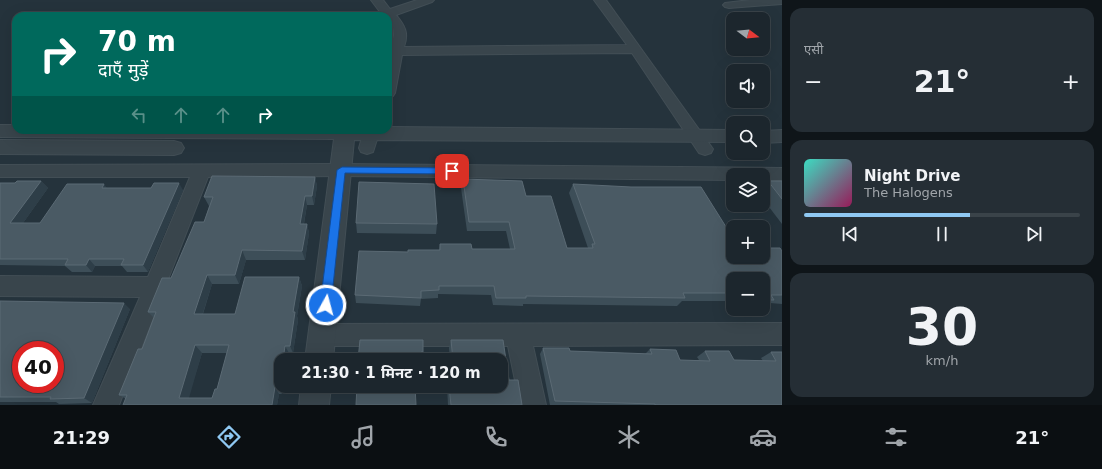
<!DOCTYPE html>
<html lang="hi">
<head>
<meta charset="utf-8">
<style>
	body { margin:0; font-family:"DejaVu Sans","Noto Sans Devanagari",sans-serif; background:#252e35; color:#f1f3f6; height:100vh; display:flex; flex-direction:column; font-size:15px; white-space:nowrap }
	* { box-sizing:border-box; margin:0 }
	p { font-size:13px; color:#a0a5aa }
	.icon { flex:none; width:22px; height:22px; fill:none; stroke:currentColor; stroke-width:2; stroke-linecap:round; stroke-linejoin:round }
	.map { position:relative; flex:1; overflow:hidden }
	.sheet { display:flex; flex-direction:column; gap:8px; padding:8px; background:#0f1519; width:320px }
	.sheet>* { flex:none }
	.hud { position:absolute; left:12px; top:12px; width:380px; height:122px; border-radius:12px; box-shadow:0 4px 16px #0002,0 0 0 1px #3a4349; background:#00695c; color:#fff; overflow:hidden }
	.needle { width:26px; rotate:106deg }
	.buttons { position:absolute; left:726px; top:12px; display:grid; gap:8px }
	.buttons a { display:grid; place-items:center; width:44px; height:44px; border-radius:8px; background:#1c262d; box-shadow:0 4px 16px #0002,0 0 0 1px #3a4349; font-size:20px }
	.speed { position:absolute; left:12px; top:341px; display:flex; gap:8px; font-size:20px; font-weight:700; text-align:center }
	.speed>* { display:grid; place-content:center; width:52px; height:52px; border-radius:50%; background:#1c262d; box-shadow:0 4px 16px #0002,0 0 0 1px #3a4349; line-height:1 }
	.speed .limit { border:6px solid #d22; background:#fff; color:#111 }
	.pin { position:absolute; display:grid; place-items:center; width:34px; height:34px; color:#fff; margin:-17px; border-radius:8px; box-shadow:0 2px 6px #0006 }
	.me { position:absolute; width:44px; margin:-22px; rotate:7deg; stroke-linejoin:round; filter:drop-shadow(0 0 3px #0008) }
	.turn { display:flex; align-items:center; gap:14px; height:84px; padding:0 20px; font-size:18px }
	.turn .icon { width:52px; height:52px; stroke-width:2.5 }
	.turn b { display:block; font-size:28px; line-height:34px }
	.lanes { display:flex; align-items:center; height:38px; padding:0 20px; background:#0003; justify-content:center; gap:20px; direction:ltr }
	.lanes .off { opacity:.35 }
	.big { font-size:30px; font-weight:700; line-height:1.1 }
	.sheet .widget { flex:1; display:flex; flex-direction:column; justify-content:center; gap:6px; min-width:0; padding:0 14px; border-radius:12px; background:#252e35 }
	.sheet .dial { align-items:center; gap:0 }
	.dial b { font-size:52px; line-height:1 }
	.song { display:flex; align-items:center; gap:12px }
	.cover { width:48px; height:48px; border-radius:6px; background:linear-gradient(135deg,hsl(170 70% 55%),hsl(330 70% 35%)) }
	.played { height:4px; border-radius:2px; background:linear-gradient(90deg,#8fc8f2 60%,#3a4349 60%) }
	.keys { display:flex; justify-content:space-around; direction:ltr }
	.heat { display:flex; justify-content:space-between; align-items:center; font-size:22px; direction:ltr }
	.trip { position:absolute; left:274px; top:353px; width:234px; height:40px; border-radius:12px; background:#1c262d; box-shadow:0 4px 16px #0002,0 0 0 1px #3a4349; font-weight:700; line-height:40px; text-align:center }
	.dock { display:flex; height:64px; justify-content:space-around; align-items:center; background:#0b0f12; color:#a0a5aa }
	.dock .icon { width:28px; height:28px }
	.dock .on { color:#8fc8f2 }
	.dock b { font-size:18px; color:#f1f3f6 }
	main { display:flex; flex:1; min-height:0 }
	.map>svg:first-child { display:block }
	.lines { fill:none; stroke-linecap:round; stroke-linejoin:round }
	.minor-casing { stroke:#424e55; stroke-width:2 }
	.tertiary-casing { stroke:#424e55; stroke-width:2 }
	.minor { fill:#39454c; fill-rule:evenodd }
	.tertiary { fill:#39454c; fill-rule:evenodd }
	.wall { fill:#3d4e58; fill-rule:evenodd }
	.shaded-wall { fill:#2e3e48 }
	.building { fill:#4a5a64; stroke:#5b6a74; fill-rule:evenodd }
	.route { fill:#1a73e8; stroke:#114b97 }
</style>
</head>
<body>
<main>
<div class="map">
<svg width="782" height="405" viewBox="0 0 782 405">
	<rect width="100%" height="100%" fill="#25333c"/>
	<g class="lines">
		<g class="minor-casing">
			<path id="minor" d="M371,0h12l7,9 27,-9h17l-2,2 -36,13c9,11 13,18 8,32l223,-2 -33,-45h12l107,149 -2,4 -6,2 -6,-2 -67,-100 -230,2 -7,38 -2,3 -5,1v-39l6,-23 -1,-8 -5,-6v-5h-5z
				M750,0h32v4l-53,4 -4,-1 -2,-2 2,-2z
				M364,130h16l-7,22 -6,2 -6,-2 -2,-4z
				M342,164l440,4v12h-19v-5h-30v5l-391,-4 -134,1 -89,228h-26l47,-108 -140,-1v-20l148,1 42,-100h-190v-12z
				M782,323v22l-249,1 13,59h-26l-12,-59h-186l-8,-3 -4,-8 4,-8 8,-3z"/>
		</g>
		<g class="tertiary-casing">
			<path id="tertiary" d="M0,125h16v5h372v-3l345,3v12l-379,-2 -21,220h-28l29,-221 -334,-2z
				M782,130v12l-19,1v-12z
				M0,140l174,1 7,2 3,5 -3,5 -7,2 -174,-1z
				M301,386h30l-2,19h-30z"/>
		</g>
		<use href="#minor" class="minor"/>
		<use href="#tertiary" class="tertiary"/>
	</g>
	<path class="wall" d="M315,177l2,9 -3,19h-7l-3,19h3l2,9 -4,27h-59l-7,24h-27l-9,30h32l64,-37 3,9 -5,30 1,4 -5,33h-4l-2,7h-6v26h2l-1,8h-3l-2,11h-154l3,-6 -7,-4 23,-46 12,-31 -6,-6 23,-34 33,-56 5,-16 -5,-9zM202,353h25l-10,36 -5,9h-24z
		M463,179l63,17 41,52h21l-19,-55 4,-9 160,73 49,-6v53l-12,-1 -7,5v-29h-30v29h-3l-4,-7h-44l-5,5 -154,-2v2l-30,-1 -2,-10 -53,-1v4l-17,1 -1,7 -64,-3 -1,-8 53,-43 31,-2 1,-6 32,5h38l-4,-18h-39l-6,-43z
		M41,181l7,7 -25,35h17l67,-35 76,2 -35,82h-21l-5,-6h-27l-3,6h-20l-7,-6 -65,-1v-82h15z
		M768,181h14v43l-19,-25v-13z
		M356,223l81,1 -1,10 -79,-1z
		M0,301l130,8 -38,94 -33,1 -3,-2h-56z
		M451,340h52l6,40h9l4,25h-74l-1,-19h54v-26h-51l-1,-12z
		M543,348l27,3 75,3 5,-5 30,11h19l-2,-3 8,-6 29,9 29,1 -2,-3 10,-6h11v53h-232l-10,-51z
		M423,352l-1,7 -64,1z"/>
	<path class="shaded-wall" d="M315,177l2,9 -3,19 -2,-9z
		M41,181l7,7 -30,42 -8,-7z
		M179,183l4,7 -35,82 -5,-7z
		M104,184l5,7 -7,-3z
		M305,196l2,9 -5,28 -2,-9z
		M307,224l2,9 -4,27 -3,-9z
		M242,250l4,10 -7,24 -4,-9z
		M89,259l6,7 -3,6 -6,-7z
		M207,275l5,9 -12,38 -6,-8z
		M299,277l3,9 -5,30 1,4 -5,33 -3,-7 3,-34z
		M124,303l6,6 -38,94 -8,-5z
		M195,345l7,8 -15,52 -8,-7z
		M285,346l4,7 -2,7h-4z
		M281,370v16h2l-1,8 -4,-7z
		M275,387l4,7 -2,11h-5z"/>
	<path class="building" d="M212,176l103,1 -3,19h-7l-5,28h7l-5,27 -60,-1 -7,25h-28l-13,39h41l10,-37h54l-6,35h2l-5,34h-5l-2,14h-2v10l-3,17h-3l-3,18h-149l4,-10h-8l19,-46h4l14,-37h-8l14,-34h9l24,-56h9l9,-25h-9zM195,345h34l-12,44h-2l-3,9h-33z
		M463,179l59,2 4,15h25l16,52h26l-1,-4h3l-22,-60 58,3h70l32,51v19h30v-9h17l2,3v44h-11l3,5h-11v-21h-30v14h-50l2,5 -159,-2v2h-30l-2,-12h-55v4l-18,1v7l-66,-3 4,-44 49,1v-2h32v-6h31l1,5h43l-6,-27h-40z
		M17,181h24l-31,42h30l27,-39h37l-2,4h49l3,-5h25l-36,82h-22l3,-6h-35l-3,6h-21l3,-6h-68v-76h15z
		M768,181h14v18z
		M359,182l75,2 3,40 -81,-1z
		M0,301l124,2 -40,95 -34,1 1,-2h-51zM21,350h34v34h-34z
		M360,340h63v12h-2v8h-63z
		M451,340h52l6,40h9l4,25h-71l-2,-19h52v-26h-48z
		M543,348h26l1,3 82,3 -2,-5 26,1 4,10 30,1 -5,-10h24l5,9 42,1 -5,-9h11v53h-127v-1l-100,-3z
		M357,386h58l1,19h-60z"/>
	<path class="route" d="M342,167l110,1 4,3 -4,3 -107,-1 -14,132 -1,3 -4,2 -4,-2 -2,-3 17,-135z"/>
</svg>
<div class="buttons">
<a><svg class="needle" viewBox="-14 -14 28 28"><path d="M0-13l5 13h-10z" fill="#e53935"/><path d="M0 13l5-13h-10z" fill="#a0a5aa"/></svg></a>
<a><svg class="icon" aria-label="sound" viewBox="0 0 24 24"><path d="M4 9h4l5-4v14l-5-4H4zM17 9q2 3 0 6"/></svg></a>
<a><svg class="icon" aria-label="search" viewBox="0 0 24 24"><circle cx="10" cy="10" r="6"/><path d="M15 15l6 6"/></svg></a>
<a><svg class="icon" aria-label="layers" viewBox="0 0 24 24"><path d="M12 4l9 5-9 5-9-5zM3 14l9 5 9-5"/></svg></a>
<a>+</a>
<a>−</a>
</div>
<div class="speed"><div class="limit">40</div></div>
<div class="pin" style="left:452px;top:171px;background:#d93025"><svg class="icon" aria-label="arrive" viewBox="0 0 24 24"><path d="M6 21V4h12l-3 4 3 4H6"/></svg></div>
<svg class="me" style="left:326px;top:305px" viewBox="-20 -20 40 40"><circle r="17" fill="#1a73e8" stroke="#fff" stroke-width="3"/><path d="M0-11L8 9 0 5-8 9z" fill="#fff"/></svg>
<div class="trip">21:30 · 1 मिनट · 120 m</div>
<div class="hud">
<div class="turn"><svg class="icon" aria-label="right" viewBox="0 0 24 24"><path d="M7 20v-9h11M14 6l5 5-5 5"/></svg><div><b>70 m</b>दाएँ मुड़ें</div></div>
<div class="lanes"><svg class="icon off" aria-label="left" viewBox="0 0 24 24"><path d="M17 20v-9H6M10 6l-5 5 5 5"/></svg><svg class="icon off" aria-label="ahead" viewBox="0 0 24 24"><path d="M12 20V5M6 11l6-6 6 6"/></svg><svg class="icon off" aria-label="ahead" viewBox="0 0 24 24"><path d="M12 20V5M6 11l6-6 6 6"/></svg><svg class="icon" aria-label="right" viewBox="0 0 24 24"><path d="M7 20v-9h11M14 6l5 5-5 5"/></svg></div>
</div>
</div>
<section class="sheet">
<div class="widget"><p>एसी</p>
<div class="heat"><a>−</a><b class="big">21°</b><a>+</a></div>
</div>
<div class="widget">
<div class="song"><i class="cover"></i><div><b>Night Drive</b><p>The Halogens</p></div></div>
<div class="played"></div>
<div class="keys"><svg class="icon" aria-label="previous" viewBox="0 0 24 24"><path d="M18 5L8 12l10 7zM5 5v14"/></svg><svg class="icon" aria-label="pause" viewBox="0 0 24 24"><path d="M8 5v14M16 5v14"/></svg><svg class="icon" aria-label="next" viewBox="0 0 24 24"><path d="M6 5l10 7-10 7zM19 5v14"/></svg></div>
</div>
<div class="widget dial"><b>30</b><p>km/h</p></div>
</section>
</main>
<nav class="dock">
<b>21:29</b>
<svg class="icon on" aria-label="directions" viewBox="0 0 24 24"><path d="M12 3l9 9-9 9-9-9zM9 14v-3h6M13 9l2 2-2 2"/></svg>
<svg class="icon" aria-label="music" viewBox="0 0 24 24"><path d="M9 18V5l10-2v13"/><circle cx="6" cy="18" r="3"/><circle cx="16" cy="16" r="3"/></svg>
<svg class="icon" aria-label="phone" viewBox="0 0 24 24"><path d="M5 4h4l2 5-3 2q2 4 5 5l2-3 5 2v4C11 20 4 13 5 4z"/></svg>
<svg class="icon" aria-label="climate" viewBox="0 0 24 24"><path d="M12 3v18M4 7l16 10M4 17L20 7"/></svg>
<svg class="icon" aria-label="car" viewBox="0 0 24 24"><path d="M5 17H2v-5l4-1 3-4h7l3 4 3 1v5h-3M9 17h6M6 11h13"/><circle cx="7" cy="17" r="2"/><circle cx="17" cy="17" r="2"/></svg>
<svg class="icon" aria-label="filters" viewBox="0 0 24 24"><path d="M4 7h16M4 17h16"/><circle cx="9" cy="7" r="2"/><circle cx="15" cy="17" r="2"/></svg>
<b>21°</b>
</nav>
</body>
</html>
